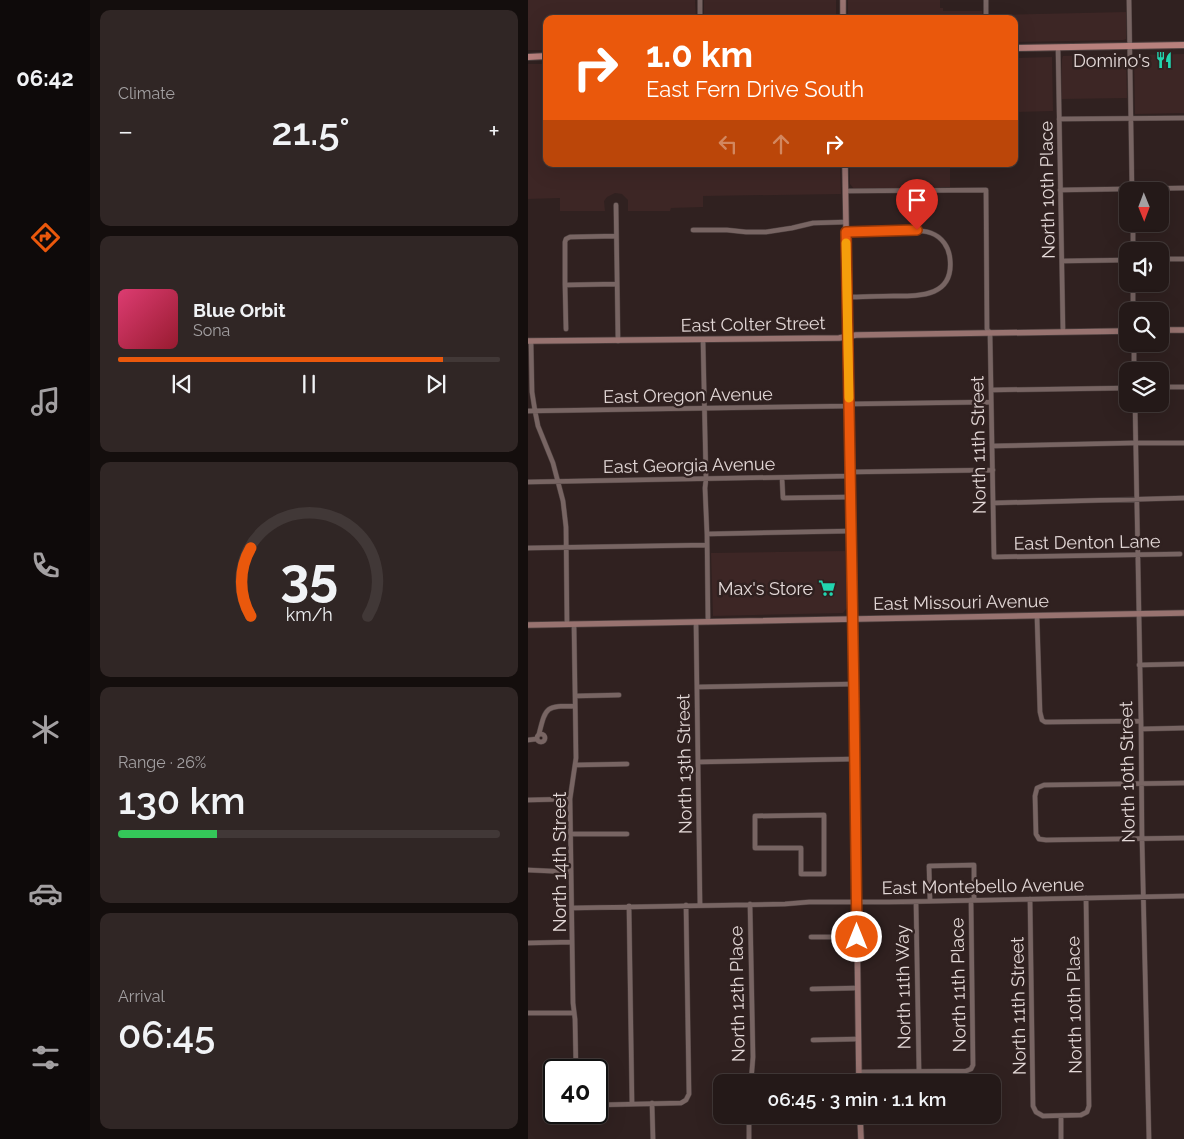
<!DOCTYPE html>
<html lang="en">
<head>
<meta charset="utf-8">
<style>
	body { margin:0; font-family:Raleway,sans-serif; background:#302625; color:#f1f3f6; height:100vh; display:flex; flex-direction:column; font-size:19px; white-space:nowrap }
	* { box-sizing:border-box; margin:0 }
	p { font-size:16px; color:#a3a0a2 }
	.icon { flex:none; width:28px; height:28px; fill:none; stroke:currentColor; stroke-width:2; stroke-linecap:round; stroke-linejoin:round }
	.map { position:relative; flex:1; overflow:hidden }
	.sheet { display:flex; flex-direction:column; gap:10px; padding:10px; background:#140e0d; width:438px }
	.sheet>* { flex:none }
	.guide { position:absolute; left:15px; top:15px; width:475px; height:152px; border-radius:10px; box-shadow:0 5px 20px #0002,0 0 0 1px #413837; background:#ea580c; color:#fff; overflow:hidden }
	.needle { width:32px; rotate:179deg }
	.tools { position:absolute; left:591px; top:182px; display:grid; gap:10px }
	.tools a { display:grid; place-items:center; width:50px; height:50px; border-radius:10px; background:#241918; box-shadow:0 5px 20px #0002,0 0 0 1px #413837; font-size:25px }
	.speed { position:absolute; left:15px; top:1059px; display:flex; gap:10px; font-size:25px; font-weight:700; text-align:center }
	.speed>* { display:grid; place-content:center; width:65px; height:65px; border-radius:50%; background:#241918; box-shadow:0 5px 20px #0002,0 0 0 1px #413837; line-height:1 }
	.speed .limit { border:2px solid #111; border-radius:8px; background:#fff; color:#111 }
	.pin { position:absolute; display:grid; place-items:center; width:42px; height:42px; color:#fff; margin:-51px -21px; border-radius:50% 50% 50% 0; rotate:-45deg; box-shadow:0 0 5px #0007 }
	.pin .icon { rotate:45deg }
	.me { position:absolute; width:55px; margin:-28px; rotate:0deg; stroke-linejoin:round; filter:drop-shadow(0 0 4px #0008) }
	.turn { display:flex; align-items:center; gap:18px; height:105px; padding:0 20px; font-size:22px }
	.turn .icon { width:65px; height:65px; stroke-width:2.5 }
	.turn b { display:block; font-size:35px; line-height:42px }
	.lanes { display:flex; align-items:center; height:48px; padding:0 20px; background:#0003; justify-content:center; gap:25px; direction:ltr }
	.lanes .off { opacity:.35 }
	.big { font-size:38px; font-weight:600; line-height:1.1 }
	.sheet .widget { flex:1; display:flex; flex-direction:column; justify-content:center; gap:8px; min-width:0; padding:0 18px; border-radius:10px; background:#302625 }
	.sheet .dial { align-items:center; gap:0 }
	.dial svg { height:130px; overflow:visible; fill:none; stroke:#413837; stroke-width:7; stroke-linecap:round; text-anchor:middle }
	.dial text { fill:#f1f3f6; stroke:none }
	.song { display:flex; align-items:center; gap:15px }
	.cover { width:60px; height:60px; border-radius:8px; background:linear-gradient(135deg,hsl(340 70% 55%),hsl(350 70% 35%)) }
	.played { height:5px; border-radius:2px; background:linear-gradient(90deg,#ea580c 85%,#413837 85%) }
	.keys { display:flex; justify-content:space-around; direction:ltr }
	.heat { display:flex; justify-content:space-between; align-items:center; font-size:28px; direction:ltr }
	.charge { height:8px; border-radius:4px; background:linear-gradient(90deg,#34c759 26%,#413837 0) }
	.trip { position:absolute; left:185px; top:1074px; width:288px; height:50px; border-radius:10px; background:#241918; box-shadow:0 5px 20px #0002,0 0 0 1px #413837; font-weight:600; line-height:50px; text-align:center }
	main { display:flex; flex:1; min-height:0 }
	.tabs { display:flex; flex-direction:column; width:90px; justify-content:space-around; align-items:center; background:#0e0a0a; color:#a3a0a2 }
	.tabs .icon { width:35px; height:35px }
	.tabs .selected { color:#ea580c }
	.tabs b { font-size:22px; color:#f1f3f6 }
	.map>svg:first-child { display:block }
	.built { fill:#3d2625 }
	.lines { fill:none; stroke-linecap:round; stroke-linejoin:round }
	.street-casing { stroke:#4d403f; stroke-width:5.5 }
	.secondary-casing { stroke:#4d403f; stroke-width:7 }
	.primary-casing { stroke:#4d403f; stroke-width:8 }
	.street { stroke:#786563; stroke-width:4.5 }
	.secondary { stroke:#987370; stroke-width:5.5 }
	.primary { stroke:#b8817d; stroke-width:6 }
	.route-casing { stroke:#983908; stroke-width:12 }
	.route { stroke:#ea580c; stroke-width:9 }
	.slow { stroke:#f59e0b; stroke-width:9 }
	.labels { text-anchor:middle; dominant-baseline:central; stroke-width:5; stroke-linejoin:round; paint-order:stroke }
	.poi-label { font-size:18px; fill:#e3d8d7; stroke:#302120; text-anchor:end }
	.street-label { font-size:18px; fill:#e3d8d7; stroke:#302120 }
</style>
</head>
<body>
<main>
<nav class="tabs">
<b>06:42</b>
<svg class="icon selected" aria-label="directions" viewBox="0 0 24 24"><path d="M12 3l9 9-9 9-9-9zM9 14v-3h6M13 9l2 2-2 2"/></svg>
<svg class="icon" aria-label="music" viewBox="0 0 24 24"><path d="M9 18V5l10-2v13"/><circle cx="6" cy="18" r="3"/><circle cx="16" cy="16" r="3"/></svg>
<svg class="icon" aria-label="phone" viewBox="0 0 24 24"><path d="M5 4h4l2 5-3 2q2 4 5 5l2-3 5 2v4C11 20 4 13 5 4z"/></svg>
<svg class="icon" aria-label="climate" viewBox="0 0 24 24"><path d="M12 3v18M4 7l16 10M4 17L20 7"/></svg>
<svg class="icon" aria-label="car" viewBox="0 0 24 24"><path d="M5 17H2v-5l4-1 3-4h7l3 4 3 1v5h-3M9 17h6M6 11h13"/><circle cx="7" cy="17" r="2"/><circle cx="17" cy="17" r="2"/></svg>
<svg class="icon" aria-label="filters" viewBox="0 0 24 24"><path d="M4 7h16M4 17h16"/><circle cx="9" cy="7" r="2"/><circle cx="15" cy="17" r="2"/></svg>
</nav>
<section class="sheet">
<div class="widget"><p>Climate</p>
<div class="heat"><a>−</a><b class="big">21.5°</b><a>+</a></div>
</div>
<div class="widget">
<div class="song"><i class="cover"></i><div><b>Blue Orbit</b><p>Sona</p></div></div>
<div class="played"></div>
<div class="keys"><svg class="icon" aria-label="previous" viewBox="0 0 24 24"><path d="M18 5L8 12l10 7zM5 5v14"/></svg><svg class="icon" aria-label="pause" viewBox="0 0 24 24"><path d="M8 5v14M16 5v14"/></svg><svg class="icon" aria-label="next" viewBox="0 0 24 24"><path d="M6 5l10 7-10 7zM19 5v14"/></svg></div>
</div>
<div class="widget dial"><svg viewBox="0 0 100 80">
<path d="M14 69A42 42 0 1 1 86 69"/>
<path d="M14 69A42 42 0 0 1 14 27" stroke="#ea580c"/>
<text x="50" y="56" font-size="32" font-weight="700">35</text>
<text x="50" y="72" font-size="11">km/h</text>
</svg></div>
<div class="widget"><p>Range · 26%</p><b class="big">130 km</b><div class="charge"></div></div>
<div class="widget"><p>Arrival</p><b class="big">06:45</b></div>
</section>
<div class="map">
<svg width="657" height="1139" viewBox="0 0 657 1139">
	<rect width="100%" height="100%" fill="#302120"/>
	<path class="built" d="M0,0h167l1,19h-149v31h-19z
		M176,0h132v19h-132z
		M320,0h92v8h3v3h39l1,8h-135z
		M598,12v27l-3,1 -109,2v-23h-24v-4z
		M594,54l4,3 1,41 -66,1 1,-40 1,-3z
		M656,54v59l-49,1 -1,-59z
		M524,57l1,54 -39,1v-54z
		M0,64h19v100h293l1,30 -138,2v11l-32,1 -1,3h-42v-11l-6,-6 -7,-1 -8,4 -3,4 1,10h-45v-13l-32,1z
		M322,164h100v23l-96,2 -4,-5z
		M317,551l2,57 -4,5 -130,3 -2,-63z"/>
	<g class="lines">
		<g class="street-casing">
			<path id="street" d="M172,0v19
				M458,0v19
				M601,0l3,191
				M530,47l5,285
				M531,119l126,-1
				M532,190l125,-2
				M318,191l140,-1 1,139 3,4 4,224 186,-3
				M88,205l2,136
				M605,224v27
				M165,230h34l19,2h20l26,-4 21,-5 33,-1
				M318,232c17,0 34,-1 50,-1 11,0 24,-2 35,2 11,4 18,14 19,26 4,38 -30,37 -57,37 -15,0 -31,1 -46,1
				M88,236l-46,1 -4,2 -1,3v43l52,-1
				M632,259h25
				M534,261l66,-1
				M605,284v27
				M37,285l1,44
				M175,340l3,139 -1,9 2,46 1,88
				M3,341l1,51 3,19 3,15 15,37 10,38 3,26 1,97
				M606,344v27
				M632,387h25
				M463,390l137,-2
				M321,404l142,-2
				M607,404l6,317 1,118 7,300
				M0,411l321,-5
				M464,446l139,-3h54
				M322,472l143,-2
				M254,478l1,20 68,-1
				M0,482l322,-6
				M465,503l192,-5
				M179,534l144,-3
				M0,548l179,-3
				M509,617l3,95 2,8 3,2h5l91,-1
				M168,622l4,283
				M46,624l2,134 -6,41 3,204 2,16 1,51
				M611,665l46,-1
				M169,687l157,-3
				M47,696l44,-1
				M613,729l44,-1
				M9 738a4 4 0 1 1 8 0a4 4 0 1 1-8 0Z
				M11,734c7,-28 7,-28 36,-28
				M0,740l8,-1
				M170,762l157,-3
				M47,765l52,-1
				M657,783l-141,2 -7,3 -2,8 1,38 3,5 7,1 139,-2
				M0,800l42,-1
				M296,815v59h-23v-26h-46v-32z
				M42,834h57
				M0,870l43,2
				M502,899l3,207 3,6 7,4 38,-1 6,-3 2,-6 -3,-208
				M402,901l-1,-35 45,-1v35
				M388,902l3,169
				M222,904l3,153 -2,25
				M101,906l3,198
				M44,908l213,-4 24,-2h80l296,-6
				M283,937h46
				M0,943l44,-1
				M284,989l45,-1
				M0,1013h46
				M285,1040l45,-1
				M331,1072l107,-1 5,-2 2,-4 -2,-165
				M124,1103l1,36
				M69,1105l84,-2 5,-3 3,-6 -3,-189
				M221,1115v24
				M533,1116v23"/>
		</g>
		<g class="secondary-casing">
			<path id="secondary" d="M315,0v19
				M317,164l9,534 5,384
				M632,330h25
				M0,341l311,-3 17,-3 272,-4
				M0,625l657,-12
				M332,1115l1,24"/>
		</g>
		<g class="primary-casing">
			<path id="primary" d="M486,48l171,-3
				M0,57l19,-1"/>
		</g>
		<use href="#street" class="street"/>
		<use href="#secondary" class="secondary"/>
		<use href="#primary" class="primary"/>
	</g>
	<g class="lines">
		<g class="route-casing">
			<path id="route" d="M329,937l-3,-239 -8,-466 71,-2"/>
		</g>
		<use href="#route" class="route"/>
		<path class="slow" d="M318,243l3,155"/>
	</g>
	<defs>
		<g id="restaurant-bare" transform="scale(1.35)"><path d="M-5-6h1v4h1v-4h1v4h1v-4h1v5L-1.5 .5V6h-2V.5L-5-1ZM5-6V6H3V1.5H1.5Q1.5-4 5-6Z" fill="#22d5af" stroke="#302120" stroke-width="2.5" paint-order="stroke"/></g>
		<g id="supermarket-bare" transform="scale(1.35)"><path d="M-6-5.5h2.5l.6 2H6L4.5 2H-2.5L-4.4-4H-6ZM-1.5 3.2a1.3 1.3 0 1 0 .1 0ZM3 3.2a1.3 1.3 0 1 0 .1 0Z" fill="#22d5af" stroke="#302120" stroke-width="2.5" paint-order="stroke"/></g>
	</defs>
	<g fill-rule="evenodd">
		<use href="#restaurant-bare" x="636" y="60"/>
		<use href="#supermarket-bare" x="299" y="588"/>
	</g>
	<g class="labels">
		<g class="poi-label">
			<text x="622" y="60">Domino's</text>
			<text x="285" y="588">Max's Store</text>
		</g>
		<g class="street-label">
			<text transform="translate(519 190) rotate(-91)">North 10th Place</text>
			<text transform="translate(225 324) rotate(-1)">East Colter Street</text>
			<text transform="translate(160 395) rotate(-1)">East Oregon Avenue</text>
			<text transform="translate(450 445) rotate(-91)">North 11th Street</text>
			<text transform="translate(161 465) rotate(-1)">East Georgia Avenue</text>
			<text transform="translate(559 542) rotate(-1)">East Denton Lane</text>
			<text transform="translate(433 602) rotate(-1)">East Missouri Avenue</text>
			<text transform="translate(156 764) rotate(-91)">North 13th Street</text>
			<text transform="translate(599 772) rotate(-91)">North 10th Street</text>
			<text transform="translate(31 862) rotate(-90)">North 14th Street</text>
			<text transform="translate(455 886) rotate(-1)">East Montebello Avenue</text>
			<text transform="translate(430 985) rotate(-91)">North 11th Place</text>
			<text transform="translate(375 987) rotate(-91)">North 11th Way</text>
			<text transform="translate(209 994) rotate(-91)">North 12th Place</text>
			<text transform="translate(546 1005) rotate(-91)">North 10th Place</text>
			<text transform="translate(490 1006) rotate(-91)">North 11th Street</text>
		</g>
	</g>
</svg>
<div class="tools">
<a><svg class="needle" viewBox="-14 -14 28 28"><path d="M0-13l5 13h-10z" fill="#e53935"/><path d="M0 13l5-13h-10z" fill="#a3a0a2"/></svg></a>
<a><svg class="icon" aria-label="sound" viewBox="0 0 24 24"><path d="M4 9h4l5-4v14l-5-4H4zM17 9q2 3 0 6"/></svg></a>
<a><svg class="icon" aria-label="search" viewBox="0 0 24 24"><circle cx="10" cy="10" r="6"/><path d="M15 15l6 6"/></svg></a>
<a><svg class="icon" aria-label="layers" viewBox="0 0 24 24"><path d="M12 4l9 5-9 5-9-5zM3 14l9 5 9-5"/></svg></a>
</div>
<div class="speed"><div class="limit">40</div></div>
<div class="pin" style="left:389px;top:230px;background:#d93025"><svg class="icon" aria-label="arrive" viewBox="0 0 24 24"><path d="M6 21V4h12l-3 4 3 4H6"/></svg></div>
<svg class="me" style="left:329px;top:937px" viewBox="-20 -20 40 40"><circle r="17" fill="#ea580c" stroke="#fff" stroke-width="3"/><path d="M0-11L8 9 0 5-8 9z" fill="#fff"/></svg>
<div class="trip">06:45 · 3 min · 1.1 km</div>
<div class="guide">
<div class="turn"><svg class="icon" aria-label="right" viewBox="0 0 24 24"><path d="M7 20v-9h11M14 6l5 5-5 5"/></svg><div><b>1.0 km</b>East Fern Drive South</div></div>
<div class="lanes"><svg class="icon off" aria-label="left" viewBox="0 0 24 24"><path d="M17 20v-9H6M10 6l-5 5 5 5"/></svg><svg class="icon off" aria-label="ahead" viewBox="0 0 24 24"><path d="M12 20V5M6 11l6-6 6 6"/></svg><svg class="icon" aria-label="right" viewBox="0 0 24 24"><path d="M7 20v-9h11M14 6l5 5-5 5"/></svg></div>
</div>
</div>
</main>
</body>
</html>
